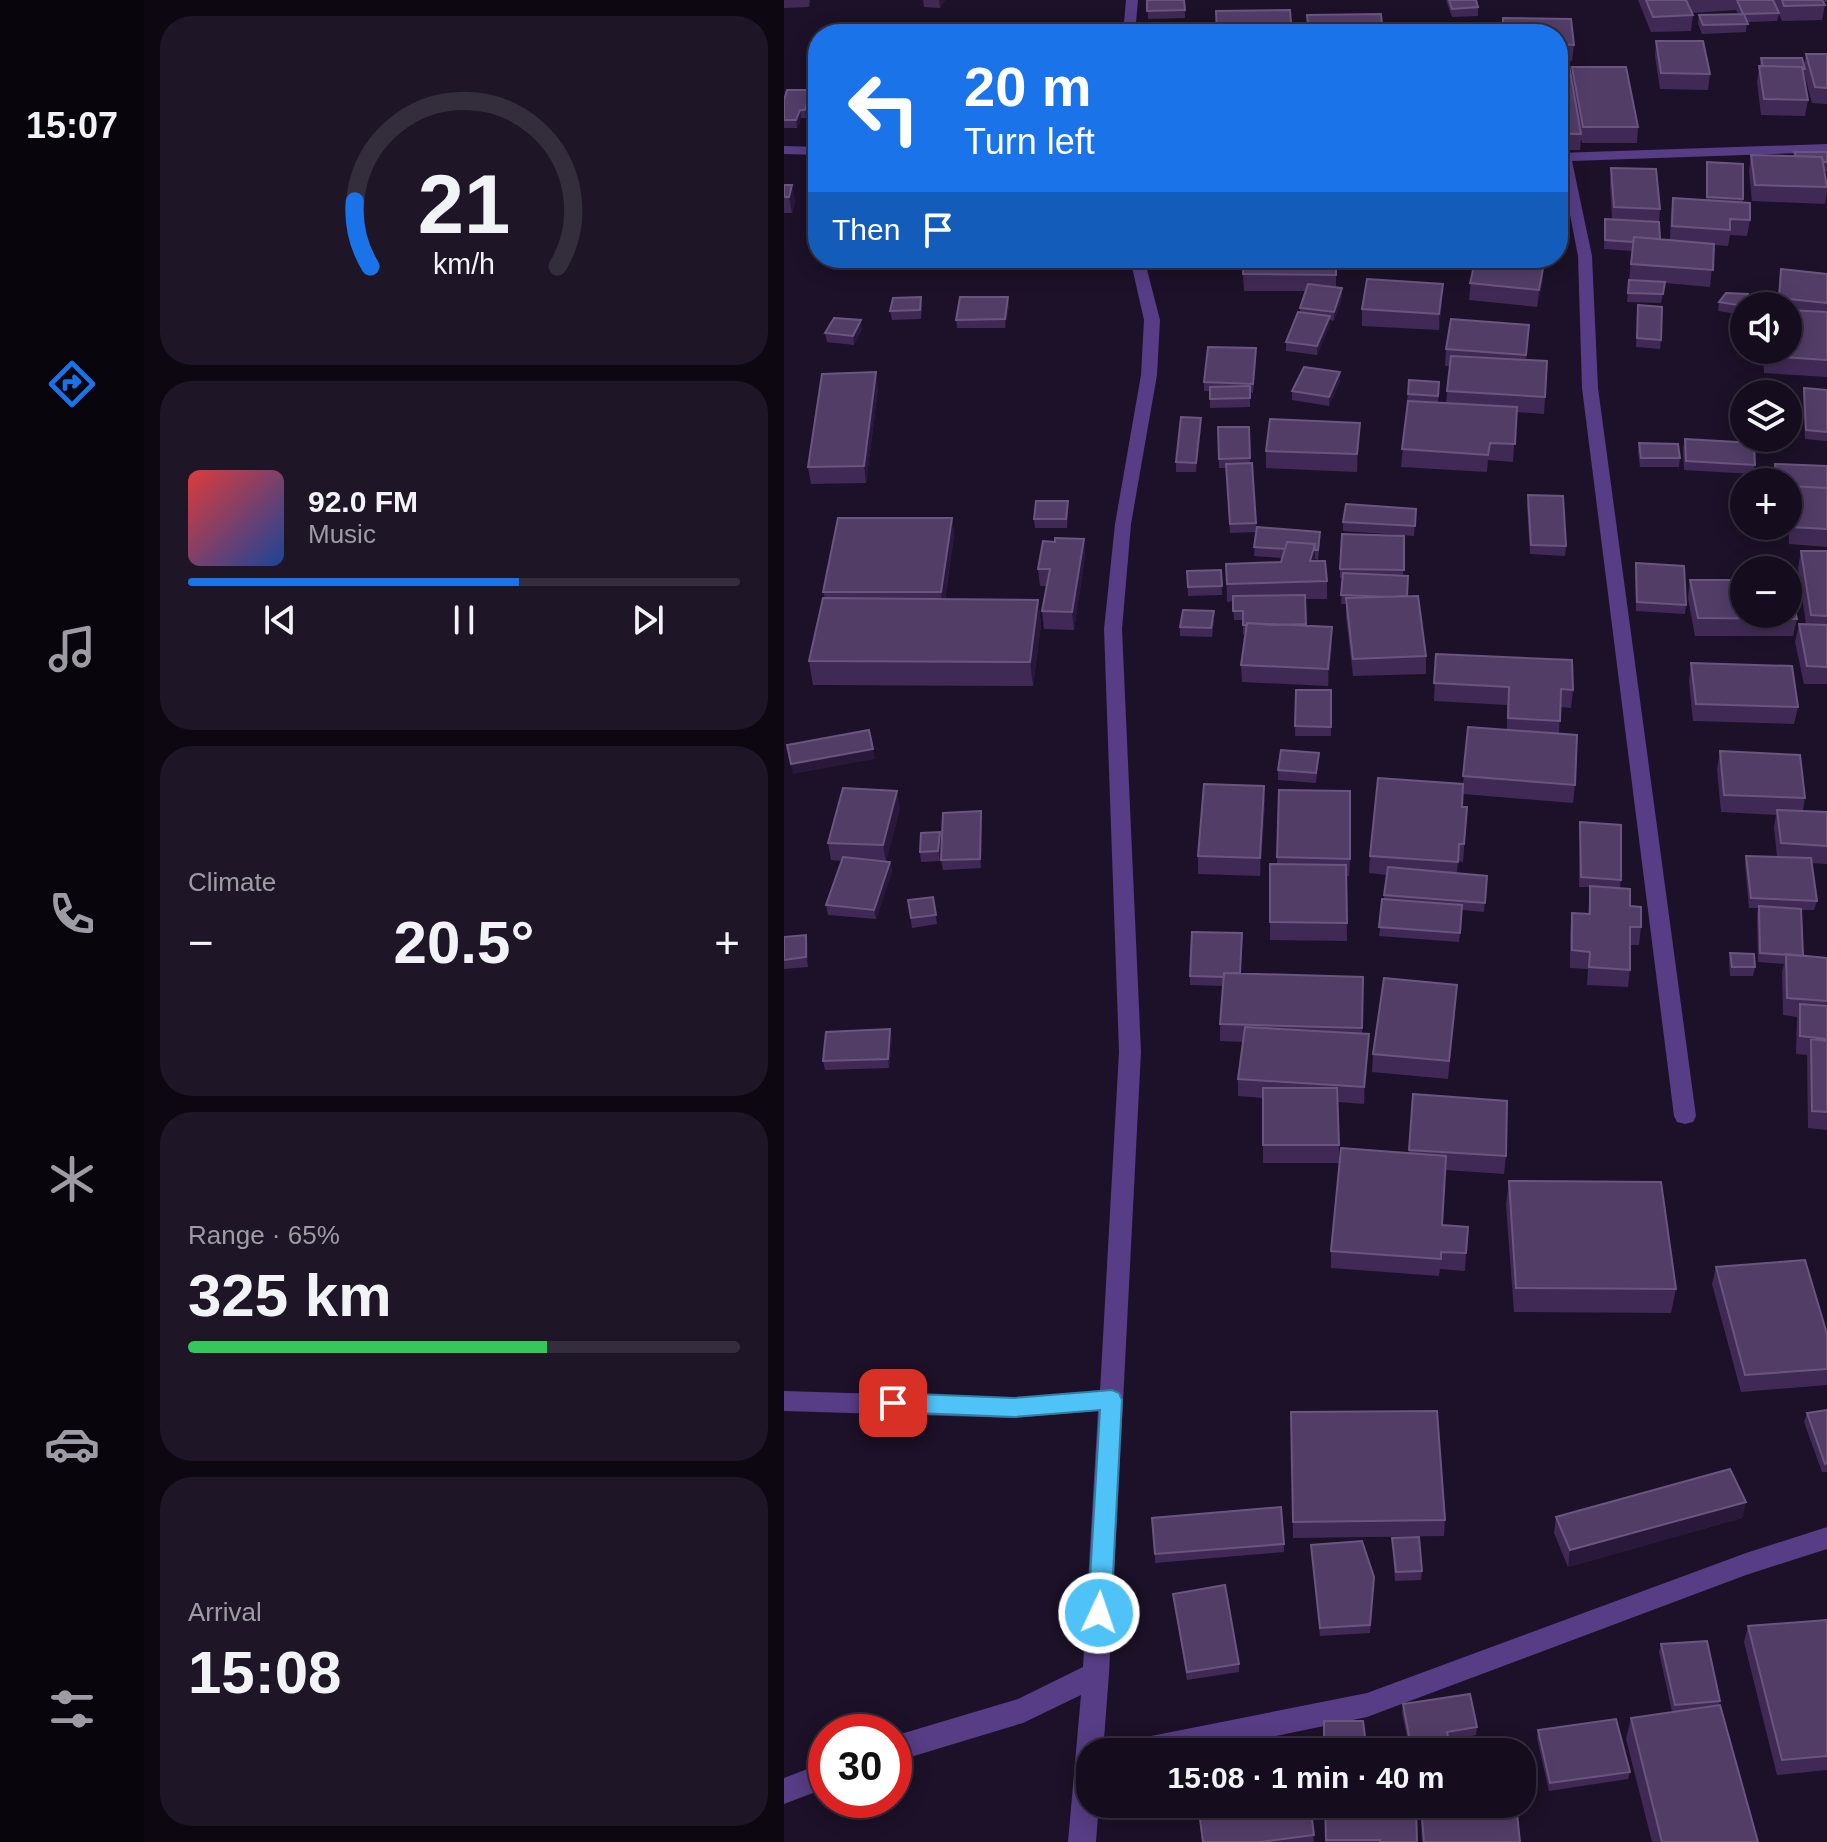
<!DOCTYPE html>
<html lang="en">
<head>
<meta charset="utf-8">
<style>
	body { margin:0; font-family:Helvetica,sans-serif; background:#1e1627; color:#f1f3f6; height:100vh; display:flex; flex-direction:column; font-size:30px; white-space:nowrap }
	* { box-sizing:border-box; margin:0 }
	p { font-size:26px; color:#9d9ca4 }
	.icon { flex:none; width:44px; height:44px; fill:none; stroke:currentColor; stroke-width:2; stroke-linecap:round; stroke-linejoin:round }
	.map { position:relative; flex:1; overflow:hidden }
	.details { display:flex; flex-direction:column; gap:16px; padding:16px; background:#0c0710; width:640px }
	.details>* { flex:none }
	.guide { position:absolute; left:24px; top:24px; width:760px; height:244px; border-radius:32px; box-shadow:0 4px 20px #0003,0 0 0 2px #342d3c; background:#1a73e8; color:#fff; overflow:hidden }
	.fabs { position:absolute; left:946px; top:292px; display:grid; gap:16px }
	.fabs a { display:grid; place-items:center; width:72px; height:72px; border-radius:50%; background:#150d1e; box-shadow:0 4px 20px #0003,0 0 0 2px #342d3c; font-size:40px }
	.speed { position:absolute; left:24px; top:1714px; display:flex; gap:16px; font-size:40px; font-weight:700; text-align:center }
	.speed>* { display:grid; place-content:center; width:104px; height:104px; border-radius:50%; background:#150d1e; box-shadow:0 4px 20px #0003,0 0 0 2px #342d3c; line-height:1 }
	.speed .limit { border:12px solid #d22; background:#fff; color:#111 }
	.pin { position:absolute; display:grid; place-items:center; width:68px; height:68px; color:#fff; margin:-34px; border-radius:16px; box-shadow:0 4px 12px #0006 }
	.me { position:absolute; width:88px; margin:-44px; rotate:3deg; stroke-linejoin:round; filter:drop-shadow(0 0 6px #0008) }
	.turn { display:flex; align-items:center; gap:28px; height:168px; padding:0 24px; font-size:36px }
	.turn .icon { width:104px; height:104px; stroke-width:2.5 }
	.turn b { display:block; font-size:56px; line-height:68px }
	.then { display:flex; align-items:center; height:76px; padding:0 24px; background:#0003; gap:16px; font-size:30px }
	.big { font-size:60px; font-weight:700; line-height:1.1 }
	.details .card { flex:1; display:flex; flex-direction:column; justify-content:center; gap:12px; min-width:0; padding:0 28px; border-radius:32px; background:#1e1627 }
	.details .dial { align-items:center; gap:0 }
	.dial svg { height:208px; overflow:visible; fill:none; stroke:#342d3c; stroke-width:7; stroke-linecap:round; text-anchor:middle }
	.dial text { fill:#f1f3f6; stroke:none }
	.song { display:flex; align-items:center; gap:24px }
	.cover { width:96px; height:96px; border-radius:12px; background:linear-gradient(135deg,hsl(0 70% 55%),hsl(220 70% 35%)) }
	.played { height:8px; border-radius:4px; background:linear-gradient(90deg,#1a73e8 60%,#342d3c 60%) }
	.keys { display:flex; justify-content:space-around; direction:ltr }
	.heat { display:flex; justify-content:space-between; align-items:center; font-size:44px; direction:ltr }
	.charge { height:12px; border-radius:6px; background:linear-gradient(90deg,#34c759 65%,#342d3c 0) }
	.trip { position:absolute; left:292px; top:1738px; width:460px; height:80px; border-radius:32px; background:#150d1e; box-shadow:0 4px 20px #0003,0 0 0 2px #342d3c; font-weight:700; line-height:80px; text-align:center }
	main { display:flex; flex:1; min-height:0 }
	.tabs { display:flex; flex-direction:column; width:144px; justify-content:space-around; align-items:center; background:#08050c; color:#9d9ca4 }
	.tabs .icon { width:56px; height:56px }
	.tabs .on { color:#1a73e8 }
	.tabs b { font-size:36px; color:#f1f3f6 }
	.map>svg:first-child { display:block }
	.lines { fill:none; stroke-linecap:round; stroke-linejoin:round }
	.street { fill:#573d85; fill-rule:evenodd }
	.wall { fill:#402a55 }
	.shaded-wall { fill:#2a183b }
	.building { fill:#523d67; stroke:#6a557f; stroke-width:2 }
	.route { fill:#4fc3f7; stroke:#337fa1; stroke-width:2 }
</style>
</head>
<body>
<main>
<nav class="tabs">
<b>15:07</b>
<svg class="icon on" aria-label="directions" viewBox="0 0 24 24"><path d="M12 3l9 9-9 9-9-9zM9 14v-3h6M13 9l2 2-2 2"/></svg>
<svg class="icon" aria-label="music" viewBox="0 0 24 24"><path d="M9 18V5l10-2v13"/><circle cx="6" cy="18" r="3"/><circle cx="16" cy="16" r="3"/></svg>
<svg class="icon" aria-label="phone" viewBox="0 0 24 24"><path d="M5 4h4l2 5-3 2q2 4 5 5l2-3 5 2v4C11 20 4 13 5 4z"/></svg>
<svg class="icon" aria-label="climate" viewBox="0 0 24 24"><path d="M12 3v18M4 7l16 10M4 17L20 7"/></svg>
<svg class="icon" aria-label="car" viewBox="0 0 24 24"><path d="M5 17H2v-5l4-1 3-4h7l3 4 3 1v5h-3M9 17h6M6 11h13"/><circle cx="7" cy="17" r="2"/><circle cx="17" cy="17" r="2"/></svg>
<svg class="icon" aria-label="filters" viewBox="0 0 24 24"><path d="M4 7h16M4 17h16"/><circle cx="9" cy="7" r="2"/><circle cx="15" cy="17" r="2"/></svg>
</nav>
<section class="details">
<div class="card dial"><svg viewBox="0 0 100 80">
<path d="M14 69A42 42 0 1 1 86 69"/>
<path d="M14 69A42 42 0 0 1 8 44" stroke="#1a73e8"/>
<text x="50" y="56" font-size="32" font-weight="700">21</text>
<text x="50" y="72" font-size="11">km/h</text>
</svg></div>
<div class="card">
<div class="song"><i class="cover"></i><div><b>92.0 FM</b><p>Music</p></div></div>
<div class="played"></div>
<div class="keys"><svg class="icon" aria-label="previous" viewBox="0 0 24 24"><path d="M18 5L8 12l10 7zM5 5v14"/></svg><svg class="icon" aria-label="pause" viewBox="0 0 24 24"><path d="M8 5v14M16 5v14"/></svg><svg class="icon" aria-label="next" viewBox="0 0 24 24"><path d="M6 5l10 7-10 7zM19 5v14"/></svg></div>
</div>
<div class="card"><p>Climate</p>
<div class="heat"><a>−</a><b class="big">20.5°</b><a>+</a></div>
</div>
<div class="card"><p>Range · 65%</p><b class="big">325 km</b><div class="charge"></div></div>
<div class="card"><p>Arrival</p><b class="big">15:08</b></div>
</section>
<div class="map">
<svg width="1043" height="1842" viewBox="0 0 1043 1842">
	<rect width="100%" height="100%" fill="#1c1128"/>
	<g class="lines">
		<path class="street" d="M342,0h12l-3,34h-12z
			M1043,144v8l-255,9 20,95 6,132 98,728 -3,6 -8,2 -8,-2 -3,-6 -92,-728 -4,-132 -20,-103z
			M0,146l34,1v8l-34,-1z
			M346,258h14l16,62 -3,55 -26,149 -9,105 19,423 -32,622 -6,78h-13v52h9l-3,38h-28l13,-147 -58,28 -129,39v-26l124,-37 65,-32 15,-256 -84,7 -230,-7v-20l230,7 86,-7 19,-339 -15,-423 11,-105 26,-149 3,-55z
			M1043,1527v22l-81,26 -379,142 -168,35h-76l4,-9 9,-4 231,-46 379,-140z
			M42,1762v26l-42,16v-26z"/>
	</g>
	<path class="wall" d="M0,0h26l-1,7 -25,1z
		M139,0h22l-5,8 -16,-1z
		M363,0l38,10v8l-37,1z
		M662,0h30l2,7v9l-26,1z
		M854,0h189v2h-3l1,3 -3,15 -40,1 -3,-7 -2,7 -30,1 -1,10 -44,2 -4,-10 1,-9 39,-1 -2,-4 -44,3 1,2 -2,16 -40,1z
		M719,18l68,1 3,26 -2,16 -14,-1v-26h-56z
		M872,41l54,33 -2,16 -48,-1 -5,-33z
		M1022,54h21v50l-15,-1 -8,-30 4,27 -3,16 -44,-1 -4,-33 4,-24 43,8z
		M774,65l13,13 1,-11 66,60 -1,16h-55l-1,-4 -1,11h-22z
		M27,90l1,8 -6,20h-5l-4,10h-13v-28z
		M1010,152h33v19h-2l2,20 -2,13 -73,-3 -3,-30 2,-16 43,1z
		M923,162l36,37v3l7,18 -3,16 -17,-1 -2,11 -14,-1 -4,42 -45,-4 -4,20 -34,-1 5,-51 -28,-2 1,-30h7l-2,-35 1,-16 49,41 -1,13 1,17 10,1 1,-26 2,-16 33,2z
		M34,169v26h-6l-1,-9z
		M0,185l11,16 -3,12h-8z
		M419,258h37l-1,8 -36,-1z
		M552,258v30h6v9l-8,24 -4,-1v5l-13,30 -31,-4v-9l14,-30v-4l6,-17h-62l-1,-17z
		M689,258h67v5l3,17 -6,27 -68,-7z
		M997,269l46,5v103l-63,-4 -1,-23h25v-44h-11z
		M137,297l1,9 -1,13 -29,1 -2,-9z
		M658,300l-3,30 -77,-4v-17z
		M935,302l25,4v9l-26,-4z
		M854,305l23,35 -1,9 -24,-2z
		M225,306l-4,22h-48l-1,-8z
		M745,325l-3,35 21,1 -3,53 -28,-2 -3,50 -25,-2 -1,12 -86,-5 8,-87 30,2 -1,21h8l4,-37h-5l1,-17z
		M78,329l-8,16 -27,-3 -2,-9z
		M472,357l-3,36 -3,-1v15l-40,1v-17h-6v-9z
		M556,381l-11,25 -37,-6v-9z
		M1020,388l23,2v51l-22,-2 -2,-42z
		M94,389l-12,94 -55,1 -3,-17z
		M417,418v9l-5,45h-20v-10z
		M576,423l-3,49 -91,-4v-17z
		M434,427h31l1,36 7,68 63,10 -2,19 -3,-1v2l12,20v18h-22l1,27 26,1v18l-4,41 -86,-4 -1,-17 4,-31 -2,1v-15h-9l-1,-19 -6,1 -1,-38 55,-2 1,-4 -28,-2 2,-24 -26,1 -4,-65h-7z
		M901,439l70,26 -2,9 -69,-4 -1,-22z
		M855,443l41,15 -1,9h-39l-2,-15z
		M991,464l52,2v81l-38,-3 -1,-62h-14l-1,-9z
		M744,495l38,51 -1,10 -35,-2 -3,-49z
		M632,509l-2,27 -71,-5v-9z
		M284,510l-1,18h-32l-1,-9z
		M168,518l2,17 -9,64 93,1 3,24 -8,62 -220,-1 -4,-24 16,-63 -2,-6z
		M620,536l-1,40 4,20 19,60v18l-73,2 -7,-60v-12h-5l2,-26h-3v-9z
		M300,539l1,17 -11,74 -30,-1 -2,-18 4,-25h-6l-2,-17 17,-27z
		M1017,551h26v133h-23l-9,-42 4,-18 7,1 -8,-57z
		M852,563l50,42 -1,9 -49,-3 -1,-38z
		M437,570l1,25 -34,1 -1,-25z
		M906,580l107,39 -4,17h-98l-7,-38z
		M430,620l-2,17 -32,-1v-9z
		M652,654l137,36 -2,18 -11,-1 -1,27 16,51 -2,18 -110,-9 -1,13h5l-4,55 -5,-1 -1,12 30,3 -3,36 -22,-2 -3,32 -80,-6 8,-61 -18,-2 1,-17 93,-72 5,-57 39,3v-25l-73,-4z
		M907,663l107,44 -4,17 -101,-3 -4,-40z
		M512,690h35v46h-36z
		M936,751l85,47 -2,13 24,1v52l-15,-1 5,38 -3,9h-13l2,46 24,2v172l-19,-2 -1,-73 -11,-1 1,-37 -14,-2 -1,-43 2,-8 -26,-2 -1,-47 1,-7h-9l-4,-43 1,-9 31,1 -3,-30 2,-12 -55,-3 -4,-43z
		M534,763l-2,20 -38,-3v-10z
		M480,786l1,18 -5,72 -62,-2v-18z
		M116,809l-14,52 4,1 2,9 -16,48 -48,-4 -2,-10 16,-44 -11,-1 -3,-17z
		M197,811l1,9 -1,48 -38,2 -2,-10z
		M796,822l41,58 -1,8 21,39 -2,18h-9v25l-2,17 -41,-2 1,-16 -18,-1v-37l2,-18 16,1 2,-27h-11z
		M156,832l2,9 -2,20 -19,1 -1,-10z
		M493,857l73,2 -1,17h-3l1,65 -77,-1v-76h7z
		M149,897l4,27 -25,4 -4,-28z
		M0,937l24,7v23l-24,2z
		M946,953l25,14 -2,9h-23l-1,-14z
		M457,973l122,4 -1,57 6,18 -4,52 -26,-2 1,61h-76v-65l-25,-2v-17l5,-37 -23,-1v-17l3,-38 -33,-1v-9z
		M672,1002l-8,77 -76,-7 1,-18z
		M106,1029l2,10 -3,29 -64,2 -2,-9z
		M629,1094l93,62 -2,18 -59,-4 -3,55 24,28 -1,18 -25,-2 -1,7 -108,-8v-17l78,-98z
		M725,1181l167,108 -5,24 -157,-1 -8,-107z
		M932,1267l111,67v51l-86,7 -29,-108z
		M1043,1410v62h-5l-18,-50 3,-9z
		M507,1412l154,108 -1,16 -151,2z
		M962,1502l-4,16 -174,49 -14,-34 2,-16z
		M608,1538l30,33 -1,9 -26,1z
		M500,1544v8l-129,11v-9z
		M527,1545l63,32 -4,56 -50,3z
		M389,1594l66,70v8l-52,8z
		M1043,1620v150l-50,5 -33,-133 4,-16z
		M877,1644l59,57 -1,4 39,137h-106l-26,-103 5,-21 41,-6 -13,-60z
		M619,1704l74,23 -1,8 -27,5 2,12h-41l-8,-40z
		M754,1730l92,42 -2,7 -79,12 -12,-53z
		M414,1804h112l4,38h-112z
		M541,1804l92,38h-92z
		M636,1804h96l4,38h-98z"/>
	<path class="shaded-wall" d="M155,0h6l-5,8z
		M27,90l1,8 -6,20 -1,-8z
		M16,110l1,8 -4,10 -1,-8z
		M8,185l3,16 -3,12 -3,-16z
		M760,263l-1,17 -6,27 2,-17z
		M659,284l-1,16 -3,30v-16z
		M558,288v9l-8,24v-9z
		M224,297l1,9 -4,22v-9z
		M546,316v9l-13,30v-9z
		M77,320l1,9 -8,16 -1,-9z
		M92,372l2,17 -12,94 -2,-17z
		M556,372v9l-11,25v-9z
		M417,418v9l-5,45v-9z
		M576,423l-1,17 -2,32v-18z
		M168,518l2,17 -11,74 -2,-17z
		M300,539l1,17 -11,74 -2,-18z
		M531,544v18l-5,-1z
		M254,600l3,24 -8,62 -3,-24z
		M548,627v18l-4,41v-17z
		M89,749l2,10 -82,15 -2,-10z
		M480,786l1,18 -5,72v-18z
		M113,791l3,18 -14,54 -3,-18z
		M197,811l1,9 -1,48 -1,-9z
		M156,832l2,9 -2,20 -2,-10z
		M106,862l2,9 -16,48 -2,-9z
		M22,935l2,9v23l-2,-10z
		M106,1029l2,10 -3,29 -1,-9z
		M585,1034l-1,18 -4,52v-17z
		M962,1502l-4,16 -174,49 2,-17z"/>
	<path class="building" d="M363,0h37l1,10 -38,1z
		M665,0h27l2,7 -26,2z
		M862,0h40l7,15 -40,2z
		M953,0h36l6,13 -36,1z
		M998,0h40l3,5 -41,1z
		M506,10l2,24h-75l-1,-23z
		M597,14l2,20h-74l-2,-19z
		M960,14l4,10 -45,1 -4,-10z
		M719,18l68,1 3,26 -16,-1v-10h-55z
		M872,41h47l7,33 -49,-1z
		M1022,54h21v34l-12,-1z
		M977,58h41l3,11h-2l-1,-2 -39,-1z
		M774,65h11l12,69h-22l-1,-7z
		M975,66l43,1 6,33 -44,-1z
		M788,67h54l12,60h-55z
		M3,90h24l-6,20h-5l-4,10h-12v-20z
		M1010,152h33v10h-4l-1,-5 -26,-1z
		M967,155l71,2 5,30 -72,-2z
		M923,162l36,2v35l-36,-2z
		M827,168l45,1 4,40 -46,-2z
		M34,169v17h-7z
		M0,185h8l-3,12h-5z
		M889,198l77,5v17l-20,-1v11l-58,-4z
		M821,219l54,3 1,17 -26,-2 -1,5 -28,-2z
		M850,237l80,7 -1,26 -82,-6z
		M460,258h92v17l-93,-1z
		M692,258h64v2l-45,-2 49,5 -5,27 -69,-7z
		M997,269l46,5v29l-48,-5z
		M583,279l76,5 -4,30 -77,-5z
		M845,280l36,2 -2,12 -35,-1z
		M524,284l34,4 -8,24 -34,-4z
		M942,293l22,1 -3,12 -26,-4z
		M137,297l-1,13 -30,1 3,-13z
		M176,297h48l-3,22 -49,1z
		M854,305l24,2 -1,33 -24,-2z
		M1004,310l39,2v48l-61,-4v-6h22z
		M514,312l32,4 -13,30 -31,-4z
		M50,318l27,2 -8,16 -28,-3z
		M667,319l78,6 -3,30 -80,-6z
		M424,347l48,1 -3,36 -49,-2z
		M667,356l96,5 -2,36 -98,-6z
		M520,367l36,5 -11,25 -37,-6z
		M92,372l-12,94 -56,1 14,-93z
		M625,380l30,2 -1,14 -30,-2z
		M466,386v12l-40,1v-12z
		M1020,388l23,2v42l-21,-2z
		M624,401l109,6 -2,37 -25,-1 -2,12 -86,-6z
		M397,417l20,1 -5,45 -20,-1z
		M486,419l90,4 -3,31 -91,-3z
		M434,427h31l1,31 -31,1z
		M901,439l69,4 1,22 -69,-4z
		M855,443l39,1 2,14h-39z
		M468,463l4,60 -26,1 -4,-60z
		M991,464l52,2v22l-37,-2v2h-2v-6h-11z
		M1006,486l37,2v41l-35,-2z
		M744,495l35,1 3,50 -35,-1z
		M252,501h32l-2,18h-32z
		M562,504l70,5 -1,17 -72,-4z
		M54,518h114l-11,74h-118z
		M473,527l63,5 -2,18h-3v-6l-28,-2 -2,7 -31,-2z
		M558,534l62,2v34l-64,-1z
		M271,538l29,1 -12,73 -30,-1 8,-42h-12l5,-28 12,1z
		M503,542l28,2 -5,17h15l2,20 -100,3 -1,-20 55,-2z
		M1017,551h26v65l-16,-1z
		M852,563l48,3 2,39 -49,-3z
		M437,570l1,16 -34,1 -1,-16z
		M559,573l65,3 -1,20 -18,1 -48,-2z
		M906,580h54v34h44v-31l9,36 -99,-1z
		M521,595l1,29 -33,1 -26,-2v2h-4v-14h-10v-15z
		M634,596l8,60 -73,3 -7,-61z
		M39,598l215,2 -8,62 -221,-1z
		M399,610l31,1 -3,17 -31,-1z
		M463,623l85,4 -4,42 -87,-4z
		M1015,624l28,1v42l-20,-1z
		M652,654l136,6 1,30 -12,-1 -1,32 -52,-3 1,-31 -75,-4z
		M907,663l101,3 6,41 -102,-3z
		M512,690h35v37l-36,-1z
		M684,727l109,8 -2,50 -112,-9z
		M85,730l4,19 -82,15 -4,-19z
		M497,750l38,3 -3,20 -38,-3z
		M936,751l80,4 5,43 -81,-3z
		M594,778l85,6 -1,23h5l-3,37h-5l-1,18 -88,-6z
		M420,784l60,2 -4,72 -62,-2z
		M59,788l54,3 -14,54 -55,-2z
		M495,790l71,1v68l-73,-2z
		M993,810l50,2v34l-46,-3z
		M197,811l-1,48 -39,1 2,-47z
		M796,822l41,3v55l-40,-3z
		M156,832l-2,19 -18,1 1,-19z
		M962,856l65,2 6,43 -66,-3z
		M59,857l47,5 -16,48 -48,-5z
		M486,864l76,1 1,58 -77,-1z
		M604,867l99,9 -2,27 -101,-8z
		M806,886l40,3v17l11,1v20h-11v43l-41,-3 1,-15 -18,-2v-37l18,1z
		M149,897l3,18 -25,3 -3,-18z
		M598,899l80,6 -2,28 -81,-6z
		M975,906l42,3 2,47 -43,-3z
		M408,932l50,1 -2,40h-16v4l-34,-1z
		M22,935v22l-22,3v-23z
		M946,953l24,1 1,13h-23z
		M1002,954l41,4v43l-40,-3z
		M440,973l139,4 -1,51 -142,-4z
		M600,978l73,7 -8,76 -76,-7z
		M1016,1004l27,2v33l-27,-3z
		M461,1027l124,7 -5,53 -126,-8z
		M106,1029l-2,30 -65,2 3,-29z
		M1027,1039l16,2v71l-15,-1z
		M479,1088h74l2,57h-76z
		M629,1094l94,7 -1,55 -97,-6z
		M557,1148l105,8 -4,69 26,2 -2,26 -25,-1v7l-110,-8z
		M725,1181l152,1 15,107 -160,-1z
		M1021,1260l22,74v35l-82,6 -29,-108z
		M1043,1410v53l-2,1 -18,-51z
		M653,1411l8,109 -152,2 -2,-110z
		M946,1469l16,33 -176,48 -14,-33z
		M497,1507l3,37 -129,10 -3,-36z
		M635,1537l3,34 -26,1 -4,-34z
		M578,1541l12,36 -4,48 -50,3 -9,-83z
		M441,1585l14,79 -52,8 -14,-78z
		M1043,1620v136l-45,4 -34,-134z
		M923,1641l13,60 -45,4 -14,-61z
		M686,1694l7,33 -30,5 4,20h-39l-9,-48z
		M936,1705l38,137h-96l-31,-124z
		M832,1719l14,53 -80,11 -12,-53z
		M540,1721h39l4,31h-43z
		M414,1804h112l4,31 -54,7h-57z
		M541,1804h91l1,38h-37v-2h-54z
		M637,1804h95l4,38h-96z"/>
	<path class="route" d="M328,1390l7,3 3,7 -11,213 -3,8 -9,3 -8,-3 -3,-8 12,-203 -86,7 -121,-5 -7,-3 -3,-6 3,-7 7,-3 121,5z"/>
</svg>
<div class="fabs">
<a><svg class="icon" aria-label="sound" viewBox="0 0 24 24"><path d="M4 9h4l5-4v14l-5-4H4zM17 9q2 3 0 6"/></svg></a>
<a><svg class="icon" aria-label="layers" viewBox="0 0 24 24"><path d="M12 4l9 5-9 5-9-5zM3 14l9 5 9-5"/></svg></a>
<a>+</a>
<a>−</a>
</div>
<div class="speed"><div class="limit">30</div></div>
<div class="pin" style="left:109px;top:1403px;background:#d93025"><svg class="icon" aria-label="arrive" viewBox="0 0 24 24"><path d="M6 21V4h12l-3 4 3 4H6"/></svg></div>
<svg class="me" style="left:315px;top:1613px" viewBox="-20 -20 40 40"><circle r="17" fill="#4fc3f7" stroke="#fff" stroke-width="3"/><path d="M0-11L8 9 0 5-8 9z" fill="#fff"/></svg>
<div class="trip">15:08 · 1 min · 40 m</div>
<div class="guide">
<div class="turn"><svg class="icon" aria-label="left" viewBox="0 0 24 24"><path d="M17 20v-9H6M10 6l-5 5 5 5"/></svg><div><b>20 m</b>Turn left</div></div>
<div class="then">Then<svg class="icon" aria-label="arrive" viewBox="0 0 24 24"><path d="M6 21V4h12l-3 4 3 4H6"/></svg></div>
</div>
</div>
</main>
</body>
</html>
